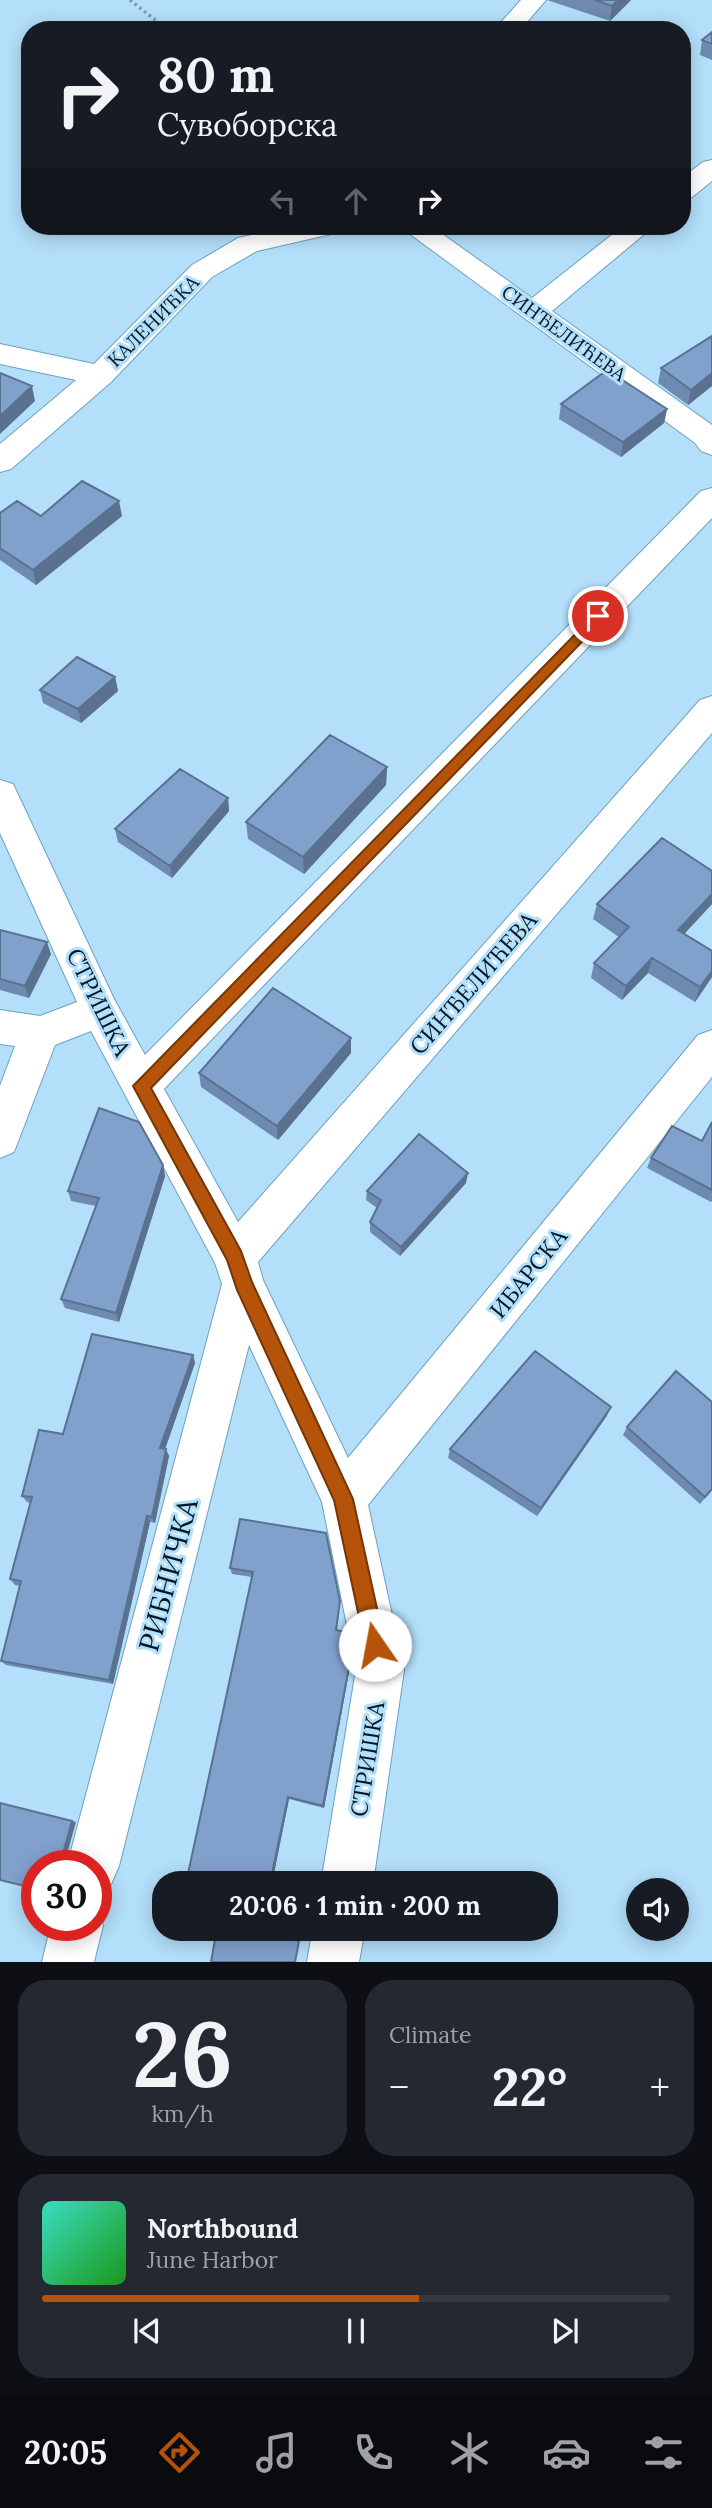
<!DOCTYPE html>
<html lang="en">
<head>
<meta charset="utf-8">
<style>
	body { margin:0; font-family:Lora,serif; background:#242831; color:#f1f3f6; height:100vh; display:flex; flex-direction:column; font-size:26px; white-space:nowrap }
	* { box-sizing:border-box; margin:0 }
	p { font-size:23px; color:#9ea1a6 }
	.icon { flex:none; width:38px; height:38px; fill:none; stroke:currentColor; stroke-width:2; stroke-linecap:round; stroke-linejoin:round }
	.map { position:relative; height:1962px; overflow:hidden }
	.side { display:flex; flex-direction:column; gap:18px; padding:18px; background:#0d0f14; flex:1 }
	.side>* { flex:none }
	.top-card { position:absolute; left:21px; top:21px; width:670px; height:214px; border-radius:28px; box-shadow:0 4px 18px #0003; background:#171b24; color:#f1f3f6; overflow:hidden }
	.controls { position:absolute; left:626px; top:1878px; display:grid; gap:14px }
	.controls a { display:grid; place-items:center; width:63px; height:63px; border-radius:50%; background:#171b24; box-shadow:0 4px 18px #0003; font-size:35px }
	.speed { position:absolute; left:21px; top:1850px; display:flex; gap:14px; font-size:35px; font-weight:700; text-align:center }
	.speed>* { display:grid; place-content:center; width:91px; height:91px; border-radius:50%; background:#171b24; box-shadow:0 4px 18px #0003; line-height:1 }
	.speed .limit { border:10px solid #d22; background:#fff; color:#111 }
	.pin { position:absolute; display:grid; place-items:center; width:60px; height:60px; color:#fff; margin:-30px; border:4px solid #fff; border-radius:50%; box-shadow:0 2px 7px #0007 }
	.me { position:absolute; width:77px; margin:-38px; rotate:348deg; stroke-linejoin:round; filter:drop-shadow(0 0 5px #0008) }
	.turn { display:flex; align-items:center; gap:24px; height:147px; padding:0 21px; font-size:32px }
	.turn .icon { width:91px; height:91px; stroke-width:2.5 }
	.turn b { display:block; font-size:49px; line-height:60px }
	.lanes { display:flex; align-items:center; height:66px; padding:0 21px; background:#0003; justify-content:center; gap:35px; direction:ltr }
	.lanes .off { opacity:.35 }
	.big { font-size:52px; font-weight:700; line-height:1.1 }
	.side .tile { flex:1; display:flex; flex-direction:column; justify-content:center; gap:10px; min-width:0; padding:0 24px; border-radius:28px; background:#242831 }
	.side .dial { align-items:center; gap:0 }
	.dial b { font-size:91px; line-height:1 }
	.song { display:flex; align-items:center; gap:21px }
	.cover { width:84px; height:84px; border-radius:10px; background:linear-gradient(135deg,hsl(170 70% 55%),hsl(120 70% 35%)) }
	.played { height:7px; border-radius:4px; background:linear-gradient(90deg,#b45309 60%,#363941 60%) }
	.keys { display:flex; justify-content:space-around; direction:ltr }
	.heat { display:flex; justify-content:space-between; align-items:center; font-size:38px; direction:ltr }
	.side .tiles { flex:1; display:grid; gap:18px; grid-template-columns:1fr 1fr }
	.tile:last-child { grid-column:span 2 }
	.trip { position:absolute; left:152px; top:1871px; width:406px; height:70px; border-radius:28px; background:#171b24; box-shadow:0 4px 18px #0003; font-weight:700; line-height:70px; text-align:center }
	.tab-bar { display:flex; height:112px; justify-content:space-around; align-items:center; background:#090b0e; color:#9ea1a6 }
	.tab-bar .icon { width:49px; height:49px }
	.tab-bar .current { color:#b45309 }
	.tab-bar b { font-size:32px; color:#f1f3f6 }
	.map>svg:first-child { display:block }
	.lines { fill:none; stroke-linecap:round; stroke-linejoin:round }
	.minor-casing { stroke:#6ca2c2; stroke-width:2 }
	.path { stroke:#779bb1; stroke-width:3.5; stroke-dasharray:2.5 3.5; stroke-linecap:butt }
	.minor { fill:#fff; fill-rule:evenodd }
	.wall { fill:#6f8ab0 }
	.shaded-wall { fill:#5a7190 }
	.building { fill:#81a1cd; stroke:#5a7190; stroke-width:2 }
	.route { fill:#b45309; stroke:#753606; stroke-width:2 }
	.labels { text-anchor:middle; dominant-baseline:central; stroke-width:6; stroke-linejoin:round; paint-order:stroke }
	.far-street-label { font-size:19px; fill:#031723; stroke:#b3dffa }
	.street-label { font-size:23px; fill:#031723; stroke:#b3dffa }
	.near-street-label { font-size:28px; fill:#031723; stroke:#b3dffa }
</style>
</head>
<body>
<div class="map">
<svg width="712" height="1962" viewBox="0 0 712 1962">
	<rect width="100%" height="100%" fill="#b3dffa"/>
	<g class="lines">
		<g class="minor-casing">
			<path id="minor" d="M521,0h25l-26,30h-26z
				M712,160v21l-20,16 -10,2v-21l21,-16z
				M292,226h52l-4,6 -83,19 -45,26 -101,105 -100,87 -11,3v-28l76,-64 -76,-16v-20l94,20 98,-99 46,-27z
				M399,226h32l101,72 91,-72h31l-102,85 160,114v30l-11,-4 -6,-8z
				M712,488v30l-548,571 74,133 462,-522 12,-4v37l-454,529 5,18 85,178 350,-423 14,-5v47l-344,428 36,165 -31,213h-52l35,-213 -34,-168 -73,-157 -130,521 -8,18 -15,6v-24h-29l155,-582 -7,-21 -124,-232 -36,14 -41,107 -14,6v-72l15,-40 -15,-2v-34l40,6 37,-14 -77,-169v-53l13,4 101,215 31,56 556,-564z
				M96,1909l7,16 -9,37h-52l9,-37h45z
				M313,1928h52l-6,34h-52z"/>
		</g>
		<path class="path" d="M130,0l38,30"/>
		<use href="#minor" class="minor"/>
	</g>
	<path class="wall" d="M547,0h84l-21,21z
		M702,40l10,4v16l-12,-5z
		M712,336v50l-24,19 -30,-22 3,-15z
		M561,404l106,5 -3,14 -43,34 -62,-38z
		M0,513l41,3h81l-86,69 -36,-25z
		M115,677l3,14 -37,32 -38,-20 -3,-13z
		M387,767l-1,18 -82,89 -56,-35 -2,-17z
		M228,798l1,13 -57,67 -54,-36 -3,-13z
		M712,871v33l-28,30 28,17v26l-17,25 -47,-29 -26,27 -31,-22 3,-15 25,-26 -26,-18 4,-15z
		M0,930l51,24 -22,44 -29,-8z
		M351,1038v15l-73,87 -77,-53 -2,-14z
		M712,1122v79l-1,1 -64,-34 4,-10 51,-17z
		M163,1165l2,11 -46,146 -54,-14 -4,-9 35,-93 -25,-5 -3,-10z
		M466,1183l-66,73 -30,-24v-10l7,-14 -11,-8 1,-9z
		M193,1355l2,8 -30,86 4,7 -14,67 -5,-1 -37,162 -107,-19 -5,-4 19,-75 -5,-1 -5,-6 20,-76 -3,-1 -5,-6 41,-62z
		M611,1407l-5,10 -69,99 -89,-58 2,-9z
		M627,1427l85,63 -12,14 -77,-69z
		M240,1519l100,82 -3,29 14,26v5l-27,147 -35,-9 -17,84h-86l66,-306 -20,-3 -2,-6z"/>
	<path class="shaded-wall" d="M618,0h13l-21,21 2,-15z
		M712,373v13l-24,19 3,-15z
		M32,386l3,15 -35,33v-18z
		M667,409l-3,14 -43,34 2,-15z
		M119,501l3,15 -86,69 -3,-15z
		M115,677l3,14 -37,32 -3,-14z
		M387,767l-1,18 -82,89 -1,-17z
		M228,798l1,13 -57,67 -2,-12z
		M712,894v10l-38,41 4,-15z
		M47,942l4,12 -22,44 -4,-12z
		M652,958l-4,15 -26,27 4,-14z
		M712,971v6l-17,25 5,-15z
		M351,1038v15l-73,87 -1,-14z
		M163,1165l2,11 -46,146 -3,-9z
		M468,1173l-2,10 -66,73 1,-9z
		M193,1355l2,8 -32,92 -3,-7z
		M611,1407l-5,10 -69,99 4,-8z
		M166,1449l3,7 -14,67 -3,-6z
		M147,1516l3,6 -37,162 -4,-4z
		M351,1656v5l-27,147 -1,-2z
		M288,1797l1,2 -17,84h-2z
		M72,1821l4,1 -12,43 -4,-1z"/>
	<path class="building" d="M595,0h23l-6,6z
		M712,32v12l-10,-4z
		M712,336v37l-21,17 -30,-22z
		M607,370l60,39 -44,33 -62,-38z
		M0,373l32,13 -32,30z
		M82,481l37,20 -86,69 -33,-22v-35l17,-12 24,15z
		M77,657l38,20 -37,32 -38,-19z
		M330,735l57,32 -84,90 -57,-35z
		M180,769l48,29 -58,68 -55,-37z
		M662,838l50,33v23l-34,36 34,21v20l-12,16 -48,-29 -26,28 -32,-23 35,-36 -32,-23z
		M0,930l47,12 -22,44 -25,-7z
		M273,988l78,50 -74,88 -78,-53z
		M99,1108l40,14 24,43 -47,148 -55,-14 38,-101 -31,-7z
		M712,1122v68l-61,-32 21,-32 30,15z
		M419,1134l49,39 -67,74 -31,-25 11,-22 -14,-9z
		M92,1334l101,21 -33,93 6,1 -14,68 -5,-1 -38,164 -108,-19 20,-80 -11,-2 22,-82 -10,-1 17,-66 24,4z
		M535,1351l76,56 -70,101 -91,-59z
		M676,1371l36,31v87l-7,8 -78,-70z
		M240,1519l86,14 14,68 -4,29 10,2 5,24 -28,150 -35,-9 -18,86h-84l67,-311 -23,-4z
		M0,1803l72,18 -12,43 4,2h-27v23l-37,-9z
		M217,1928h44l-1,5 39,8 -4,21h-84z"/>
	<path class="route" d="M598,611l5,2v7l-452,468 90,163 11,31 101,217 32,146 -3,7 -7,3 -7,-3 -3,-7 -31,-145 -97,-210 -10,-30 -94,-174z"/>
	<g class="labels">
		<g class="far-street-label">
			<text transform="translate(153 321) rotate(-45)">КАЛЕНИЋКА</text>
			<text transform="translate(564 333) rotate(36)">СИНЂЕЛИЋЕВА</text>
		</g>
		<g class="street-label">
			<text transform="translate(473 983) rotate(-49)">СИНЂЕЛИЋЕВА</text>
			<text transform="translate(99 1002) rotate(64)">СТРИШКА</text>
			<text transform="translate(528 1273) rotate(-51)">ИБАРСКА</text>
			<text transform="translate(367 1759) rotate(-81)">СТРИШКА</text>
		</g>
		<g class="near-street-label">
			<text transform="translate(168 1575) rotate(-75)">РИБНИЧКА</text>
		</g>
	</g>
</svg>
<div class="controls">
<a><svg class="icon" aria-label="sound" viewBox="0 0 24 24"><path d="M4 9h4l5-4v14l-5-4H4zM17 9q2 3 0 6"/></svg></a>
</div>
<div class="speed"><div class="limit">30</div></div>
<div class="pin" style="left:598px;top:616px;background:#d93025"><svg class="icon" aria-label="arrive" viewBox="0 0 24 24"><path d="M6 21V4h12l-3 4 3 4H6"/></svg></div>
<svg class="me" style="left:375px;top:1645px" viewBox="-20 -20 40 40"><circle r="19" fill="#fff"/><path d="M0-13L10 11 0 6-10 11z" fill="#b45309"/></svg>
<div class="trip">20:06 · 1 min · 200 m</div>
<div class="top-card">
<div class="turn"><svg class="icon" aria-label="right" viewBox="0 0 24 24"><path d="M7 20v-9h11M14 6l5 5-5 5"/></svg><div><b>80 m</b>Сувоборска</div></div>
<div class="lanes"><svg class="icon off" aria-label="left" viewBox="0 0 24 24"><path d="M17 20v-9H6M10 6l-5 5 5 5"/></svg><svg class="icon off" aria-label="ahead" viewBox="0 0 24 24"><path d="M12 20V5M6 11l6-6 6 6"/></svg><svg class="icon" aria-label="right" viewBox="0 0 24 24"><path d="M7 20v-9h11M14 6l5 5-5 5"/></svg></div>
</div>
</div>
<section class="side">
<div class="tiles">
<div class="tile dial"><b>26</b><p>km/h</p></div>
<div class="tile"><p>Climate</p>
<div class="heat"><a>−</a><b class="big">22°</b><a>+</a></div>
</div>
<div class="tile">
<div class="song"><i class="cover"></i><div><b>Northbound</b><p>June Harbor</p></div></div>
<div class="played"></div>
<div class="keys"><svg class="icon" aria-label="previous" viewBox="0 0 24 24"><path d="M18 5L8 12l10 7zM5 5v14"/></svg><svg class="icon" aria-label="pause" viewBox="0 0 24 24"><path d="M8 5v14M16 5v14"/></svg><svg class="icon" aria-label="next" viewBox="0 0 24 24"><path d="M6 5l10 7-10 7zM19 5v14"/></svg></div>
</div>
</div>
</section>
<nav class="tab-bar">
<b>20:05</b>
<svg class="icon current" aria-label="directions" viewBox="0 0 24 24"><path d="M12 3l9 9-9 9-9-9zM9 14v-3h6M13 9l2 2-2 2"/></svg>
<svg class="icon" aria-label="music" viewBox="0 0 24 24"><path d="M9 18V5l10-2v13"/><circle cx="6" cy="18" r="3"/><circle cx="16" cy="16" r="3"/></svg>
<svg class="icon" aria-label="phone" viewBox="0 0 24 24"><path d="M5 4h4l2 5-3 2q2 4 5 5l2-3 5 2v4C11 20 4 13 5 4z"/></svg>
<svg class="icon" aria-label="climate" viewBox="0 0 24 24"><path d="M12 3v18M4 7l16 10M4 17L20 7"/></svg>
<svg class="icon" aria-label="car" viewBox="0 0 24 24"><path d="M5 17H2v-5l4-1 3-4h7l3 4 3 1v5h-3M9 17h6M6 11h13"/><circle cx="7" cy="17" r="2"/><circle cx="17" cy="17" r="2"/></svg>
<svg class="icon" aria-label="filters" viewBox="0 0 24 24"><path d="M4 7h16M4 17h16"/><circle cx="9" cy="7" r="2"/><circle cx="15" cy="17" r="2"/></svg>
</nav>
</body>
</html>
